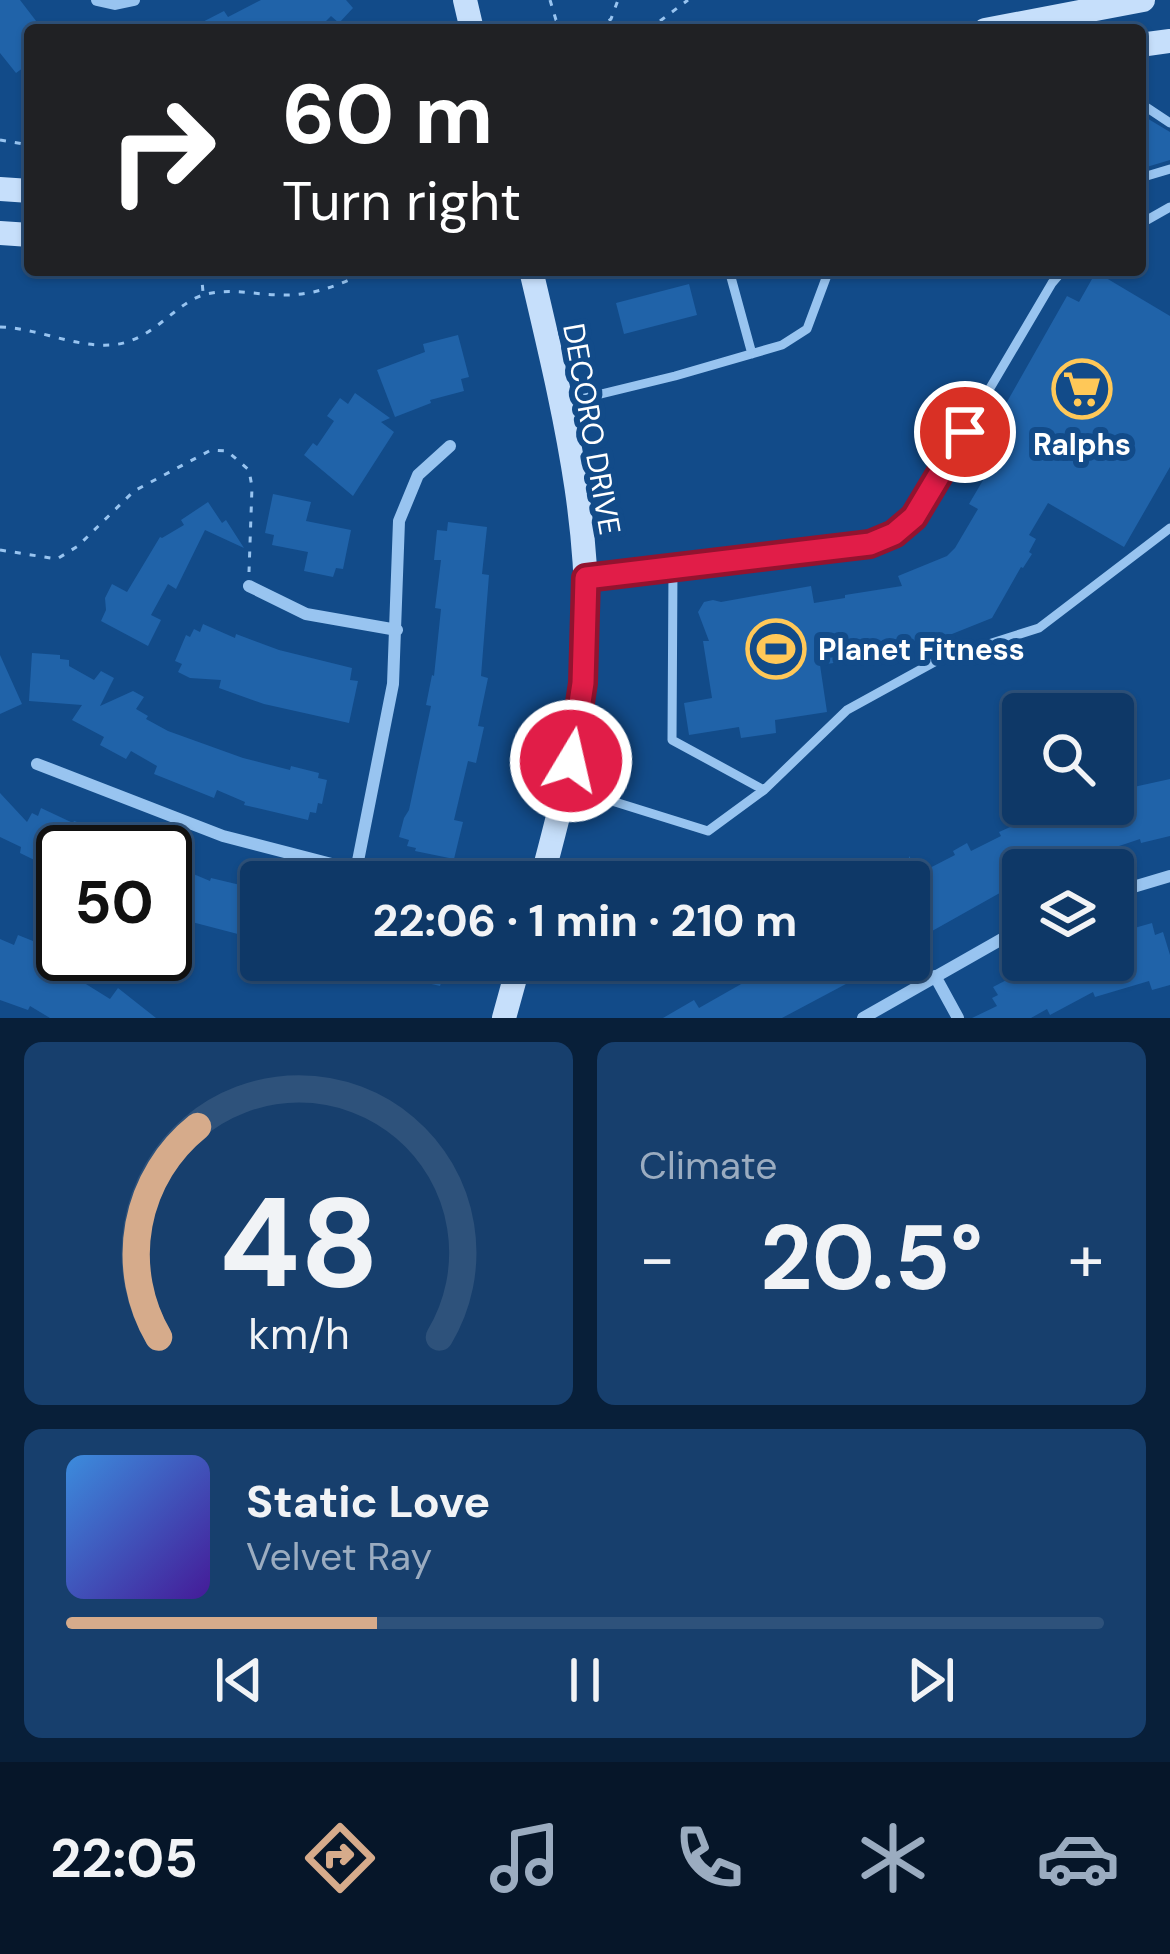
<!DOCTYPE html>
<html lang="en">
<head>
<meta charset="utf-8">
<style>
	body { margin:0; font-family:"DM Sans",sans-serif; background:#173f6d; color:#f1f3f6; height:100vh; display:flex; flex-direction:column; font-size:45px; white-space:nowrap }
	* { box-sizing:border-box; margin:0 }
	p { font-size:39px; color:#9bacc0 }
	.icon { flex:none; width:66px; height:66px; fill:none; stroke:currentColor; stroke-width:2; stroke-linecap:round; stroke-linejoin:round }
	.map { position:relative; height:1018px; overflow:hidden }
	.panel { display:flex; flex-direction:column; gap:24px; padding:24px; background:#081f39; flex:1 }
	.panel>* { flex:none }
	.hud { position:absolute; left:24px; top:24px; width:1122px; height:252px; border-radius:12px; box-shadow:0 3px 9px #0004,0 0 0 3px #2e527b; background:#202124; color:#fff; overflow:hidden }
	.fabs { position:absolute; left:1002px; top:693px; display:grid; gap:24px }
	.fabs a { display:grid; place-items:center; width:132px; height:132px; border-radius:12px; background:#0e3867; box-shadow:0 3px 9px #0004,0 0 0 3px #2e527b; font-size:60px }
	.speed { position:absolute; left:36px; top:825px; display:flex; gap:24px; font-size:60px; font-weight:700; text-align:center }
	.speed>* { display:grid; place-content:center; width:156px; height:156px; border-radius:50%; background:#0e3867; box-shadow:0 3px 9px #0004,0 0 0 3px #2e527b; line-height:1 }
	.speed .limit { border:6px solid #111; border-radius:18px; background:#fff; color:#111 }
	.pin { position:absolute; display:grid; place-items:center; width:102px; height:102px; color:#fff; margin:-51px; border:6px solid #fff; border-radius:50%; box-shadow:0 3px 12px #0007 }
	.me { position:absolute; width:132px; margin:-66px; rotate:9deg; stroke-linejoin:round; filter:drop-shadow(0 0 9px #0008) }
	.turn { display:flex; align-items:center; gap:42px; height:252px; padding:0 60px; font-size:54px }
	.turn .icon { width:156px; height:156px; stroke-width:2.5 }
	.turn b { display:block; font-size:84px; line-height:102px }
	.big { font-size:90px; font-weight:700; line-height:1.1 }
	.panel .tile { flex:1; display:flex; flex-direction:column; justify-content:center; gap:18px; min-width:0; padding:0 42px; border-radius:18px; background:#173f6d }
	.panel .dial { align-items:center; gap:0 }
	.dial svg { height:312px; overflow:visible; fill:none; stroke:#2e527b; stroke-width:7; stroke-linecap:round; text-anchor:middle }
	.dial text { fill:#f1f3f6; stroke:none }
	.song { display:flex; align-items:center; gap:36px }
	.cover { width:144px; height:144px; border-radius:18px; background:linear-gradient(135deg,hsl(210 70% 55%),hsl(260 70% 35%)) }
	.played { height:12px; border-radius:6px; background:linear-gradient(90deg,#d6ab8b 30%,#2e527b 30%) }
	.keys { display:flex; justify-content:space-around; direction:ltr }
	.heat { display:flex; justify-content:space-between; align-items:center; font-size:66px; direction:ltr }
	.panel .tiles { flex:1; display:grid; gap:24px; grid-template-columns:1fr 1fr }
	.tile:last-child { grid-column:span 2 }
	.trip { position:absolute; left:240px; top:861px; width:690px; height:120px; border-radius:12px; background:#0e3867; box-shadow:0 3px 9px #0004,0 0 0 3px #2e527b; font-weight:700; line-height:120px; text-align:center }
	.dock { display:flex; height:192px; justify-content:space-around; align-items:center; background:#061629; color:#9bacc0 }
	.dock .icon { width:84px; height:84px }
	.dock .active { color:#d6ab8b }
	.dock b { font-size:54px; color:#f1f3f6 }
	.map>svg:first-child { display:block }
	.building { fill:#2063a9 }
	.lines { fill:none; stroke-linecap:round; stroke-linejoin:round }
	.path { stroke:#98c4f0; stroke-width:3; stroke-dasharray:6 9; stroke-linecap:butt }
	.service { stroke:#98c4f0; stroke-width:9 }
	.minor { stroke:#98c4f0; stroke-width:12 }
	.secondary { stroke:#c6dffb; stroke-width:24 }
	.route-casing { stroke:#92132f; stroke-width:30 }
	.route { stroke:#e11d48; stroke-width:21 }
	.labels { text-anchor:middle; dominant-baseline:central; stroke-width:12; stroke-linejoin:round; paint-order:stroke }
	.street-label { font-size:30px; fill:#fff; stroke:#124b89 }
	.poi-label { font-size:30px; font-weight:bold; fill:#fff; stroke:#124b89 }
</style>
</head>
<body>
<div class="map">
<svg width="1170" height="1018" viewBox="0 0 1170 1018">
	<rect width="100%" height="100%" fill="#124b89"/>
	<path class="building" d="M0,0h20l23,30h-13v33l-14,10 -16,-20z
		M261,0h85l7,8 -14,15 -8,-7 -14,14h-130l37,-19 4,6z
		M1140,114l30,18v28l-30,9z
		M1096,272l74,44v151l-46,80 -76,-44 -19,32 7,4 -7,13 3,2 -9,14 -2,-1 -29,51 -85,34 -87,13 7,47 -52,8 1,13 -35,5 -2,-11 -50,8 -5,-32 28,-5 -9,-57h6l-11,-29 6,-10 9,-2 8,2 90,-16 3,17 31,-5v-3l57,-9 -4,-10 49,-20 8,-8 23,-39 -9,-5 20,-34 -5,-3 25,-45 -10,-6 68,-120 12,6z
		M689,284l8,31 -73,19 -8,-31z
		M458,335l11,42 -8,2 3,12 -34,9 1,3 -36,14 -18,-47 48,-18 -2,-8z
		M355,393l35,25 -9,4 13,10 -41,64 -49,-41 9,-12 4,3 17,-25 -7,-5 13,-18 8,6z
		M273,494l38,8 -5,19 45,9 -8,39 -7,-1 -3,9 -29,-6 4,-19 -36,-7 2,-10 -9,-2z
		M208,502l14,21 4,-3 18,28 -39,-18 -29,59 -8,-5 -17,31 10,5 -13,26 -47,-25 5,-11 -1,-12 7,-14 15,8 33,-55 2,1 22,-13 -3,-5z
		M448,522l39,5 -5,47 7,1 -8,101 7,2 -10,48 6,1 -8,36 -8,-2 -14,59 9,2 -9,37 -39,-8 1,-3 -9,-2 2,-6 -10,-3 5,-19 5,-8 22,-104 -5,-1 6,-30 2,1 7,-67 -6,-1 6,-48h-7l3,-30 10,1z
		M203,624l32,14 1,-4 43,16 73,18 -2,12 8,1 -9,42 -85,-19 -45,-16 2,-8 -31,-2 -12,-6 4,-8 -7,-3 11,-26 4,2 4,-8 6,3z
		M32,653l28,2v4l9,1v6l25,14 7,-9 13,7 -14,28 33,-15 11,6 -8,12 12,7 -2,3 22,12 75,27 47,12 1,-4 28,7 -1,5 9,2 -5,24 -4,-1 -2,10 -6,-1 -2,8 -64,-15 1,-3 -28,-12 -3,8 -60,-24 3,-8 -26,-15 -5,8 -26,-14 4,-8 -32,-17 10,-15 -53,-4z
		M0,655l22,49 -22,10z
		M1170,779v57l-29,7 -1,-4 -93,31h-24v10l-114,64v-88l11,17 35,-18 -2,-4 14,-8 4,8 30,-15 -2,-4 42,-19 -3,-9h85l-3,-14z
		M0,793l27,29 5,-9 6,3 3,-8 32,15 1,-2 9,3 19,9 -2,4 37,15h-74v22l-43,-21 1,-6 -21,-10z
		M165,862l45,19 1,-3 50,12v50l-96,-25z
		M1152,923l3,12 8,-3 7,23v30l-18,5 -3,-9 -54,16 -2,-5 -43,23 -3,-6 -16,9h-59l25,-12 -5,-8 6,-3 -5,-8 25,-13 2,2 29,-16h4l4,7 14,-7h42v-26z
		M18,935l35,14 -6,16 25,14 1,-3 37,23 8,-11 38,30h-106l-20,-12 -2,4 -28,-10v-61l14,6z
		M370,960h87l-6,23 -9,-3 -2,6 -34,-8 -1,6 -38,-10z
		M767,960h124l-109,58h-119l31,-18 5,8 58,-33 -4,-7z"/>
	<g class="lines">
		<path class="path" d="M550,0l6,20 14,10
			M597,30l14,-11 7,-19
			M648,30l40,-30
			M0,140l30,5
			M201,270l2,22
			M0,327c37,1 73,20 110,18 43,-2 65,-44 97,-51 25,-6 50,1 75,1 32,1 60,-11 88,-25
			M0,550l57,9 21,-13 56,-55 77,-41 16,1 22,19 3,17 -3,85"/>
		<path class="service" d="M1140,103l30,20
			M1140,178l30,-9
			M1140,224l30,-17
			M729,270l23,84
			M564,403l111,-27 107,-31 25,-16 22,-59
			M673,568l-1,172 92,50
			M588,578l282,-34 24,-10 20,-17 138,-234 11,-13
			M567,787l141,44 56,-41 83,-80 91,-50 101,-32 131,-100"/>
		<path class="minor" d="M97,0l18,4 19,-4
			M249,586l57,28 91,16
			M37,764l186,72 178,46
			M356,871l37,-187 6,-163 19,-46 32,-29
			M1113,893l57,-17
			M935,976l23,42
			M863,1018l160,-91"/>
		<path class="secondary" d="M465,0l7,30
			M985,30l158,-30
			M1140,45l30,-4
			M0,189l30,2
			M0,233l30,2
			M531,270c32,137 67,273 52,415 -7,68 -25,132 -42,197
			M504,1018l16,-58"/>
	</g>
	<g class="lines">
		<g class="route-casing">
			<path id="route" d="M571,761l12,-78 3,-105 284,-34 24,-10 20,-17 51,-85"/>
		</g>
		<use href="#route" class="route"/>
	</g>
	<defs>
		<g id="supermarket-ring" transform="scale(3)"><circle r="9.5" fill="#124b89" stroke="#ffc858" stroke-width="1.5"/><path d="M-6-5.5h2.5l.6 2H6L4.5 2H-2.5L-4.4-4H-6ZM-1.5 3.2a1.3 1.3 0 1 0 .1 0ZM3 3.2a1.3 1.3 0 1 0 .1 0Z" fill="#ffc858"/></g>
		<g id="stadium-ring" transform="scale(3)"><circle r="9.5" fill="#124b89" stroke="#ffc858" stroke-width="1.5"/><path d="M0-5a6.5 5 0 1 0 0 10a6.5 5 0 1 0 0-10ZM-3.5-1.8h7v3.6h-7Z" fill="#ffc858"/></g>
	</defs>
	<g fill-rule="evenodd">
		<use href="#supermarket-ring" x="1082" y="389"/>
		<use href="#stadium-ring" x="776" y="649"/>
	</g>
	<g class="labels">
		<g class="street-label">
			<text transform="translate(592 429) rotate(80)">DECORO DRIVE</text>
		</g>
		<g class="poi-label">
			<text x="1082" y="444">Ralphs</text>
			<text x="818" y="649" text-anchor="start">Planet Fitness</text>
		</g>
	</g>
</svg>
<div class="fabs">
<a><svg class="icon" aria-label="search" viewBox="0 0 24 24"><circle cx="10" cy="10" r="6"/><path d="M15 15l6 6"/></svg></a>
<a><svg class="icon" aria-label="layers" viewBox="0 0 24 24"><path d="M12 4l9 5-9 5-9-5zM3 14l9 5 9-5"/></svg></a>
</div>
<div class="speed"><div class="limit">50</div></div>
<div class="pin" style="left:965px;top:432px;background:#d93025"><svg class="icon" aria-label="arrive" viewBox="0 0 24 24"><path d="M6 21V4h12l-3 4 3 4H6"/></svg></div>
<svg class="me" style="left:571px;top:761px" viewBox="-20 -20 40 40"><circle r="17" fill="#e11d48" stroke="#fff" stroke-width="3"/><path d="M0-11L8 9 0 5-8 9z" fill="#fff"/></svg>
<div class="trip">22:06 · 1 min · 210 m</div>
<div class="hud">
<div class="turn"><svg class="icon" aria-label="right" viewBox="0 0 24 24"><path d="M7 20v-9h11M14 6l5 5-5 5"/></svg><div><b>60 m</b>Turn right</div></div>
</div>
</div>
<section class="panel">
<div class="tiles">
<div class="tile dial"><svg viewBox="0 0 100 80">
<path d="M14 69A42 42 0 1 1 86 69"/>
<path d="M14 69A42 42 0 0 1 24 15" stroke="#d6ab8b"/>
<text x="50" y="56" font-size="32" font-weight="700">48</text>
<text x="50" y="72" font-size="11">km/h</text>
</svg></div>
<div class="tile"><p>Climate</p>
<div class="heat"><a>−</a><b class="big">20.5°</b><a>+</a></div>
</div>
<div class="tile">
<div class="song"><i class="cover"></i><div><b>Static Love</b><p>Velvet Ray</p></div></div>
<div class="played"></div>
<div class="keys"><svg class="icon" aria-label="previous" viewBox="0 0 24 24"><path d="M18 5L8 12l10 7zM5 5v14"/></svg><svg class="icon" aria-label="pause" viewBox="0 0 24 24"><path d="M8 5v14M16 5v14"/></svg><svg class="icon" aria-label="next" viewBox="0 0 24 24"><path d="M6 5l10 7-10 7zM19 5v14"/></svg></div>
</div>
</div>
</section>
<nav class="dock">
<b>22:05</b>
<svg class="icon active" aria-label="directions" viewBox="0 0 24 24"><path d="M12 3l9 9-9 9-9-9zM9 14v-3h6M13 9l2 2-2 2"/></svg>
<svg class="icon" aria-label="music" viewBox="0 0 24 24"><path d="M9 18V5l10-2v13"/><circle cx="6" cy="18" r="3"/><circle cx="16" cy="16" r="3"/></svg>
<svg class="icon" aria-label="phone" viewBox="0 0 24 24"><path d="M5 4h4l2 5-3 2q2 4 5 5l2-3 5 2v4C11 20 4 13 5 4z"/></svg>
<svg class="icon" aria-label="climate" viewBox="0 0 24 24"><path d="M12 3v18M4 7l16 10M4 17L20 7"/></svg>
<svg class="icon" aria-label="car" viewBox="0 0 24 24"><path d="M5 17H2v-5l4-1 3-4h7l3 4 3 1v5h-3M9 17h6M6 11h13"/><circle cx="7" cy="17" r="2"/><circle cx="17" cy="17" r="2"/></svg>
</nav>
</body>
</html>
